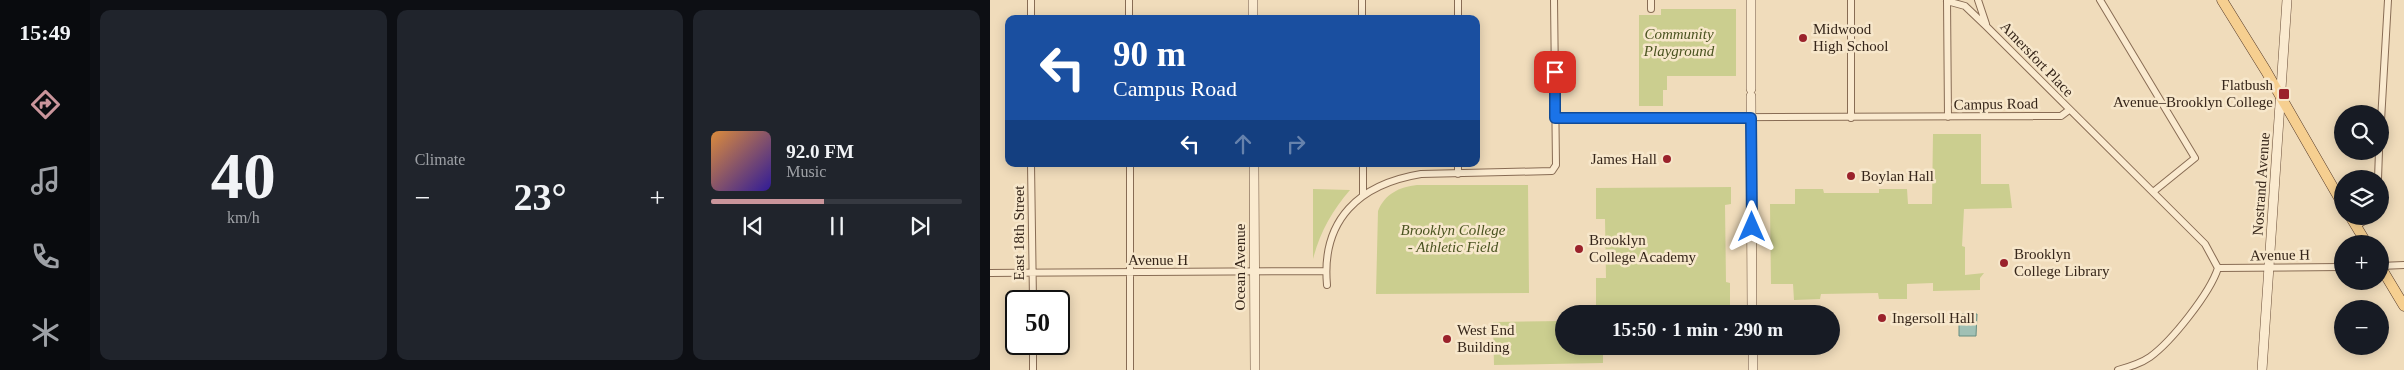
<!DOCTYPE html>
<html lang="en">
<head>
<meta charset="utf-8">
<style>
	body { margin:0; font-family:"Times New Roman",serif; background:#20242c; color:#f1f3f6; height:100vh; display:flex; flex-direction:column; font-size:19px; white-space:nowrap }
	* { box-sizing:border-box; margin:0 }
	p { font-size:16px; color:#9ea1a6 }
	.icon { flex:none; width:28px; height:28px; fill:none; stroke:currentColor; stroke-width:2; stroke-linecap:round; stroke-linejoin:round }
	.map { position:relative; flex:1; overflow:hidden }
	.drawer { display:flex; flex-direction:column; gap:10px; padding:10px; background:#0d0f14; width:900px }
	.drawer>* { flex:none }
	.guide { position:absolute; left:15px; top:15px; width:475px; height:152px; border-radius:10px; box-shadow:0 2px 12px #0003; background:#1a4fa0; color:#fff; overflow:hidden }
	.buttons { position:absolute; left:1344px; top:105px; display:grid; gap:10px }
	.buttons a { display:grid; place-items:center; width:55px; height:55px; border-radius:50%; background:#171b24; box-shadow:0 2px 12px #0003; font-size:25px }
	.speed { position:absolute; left:15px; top:290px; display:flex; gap:10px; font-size:25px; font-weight:700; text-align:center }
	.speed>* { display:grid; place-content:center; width:65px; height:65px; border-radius:50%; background:#171b24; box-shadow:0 2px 12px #0003; line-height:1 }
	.speed .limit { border:2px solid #111; border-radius:8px; background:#fff; color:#111 }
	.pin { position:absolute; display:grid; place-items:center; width:42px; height:42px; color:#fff; margin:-21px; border-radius:10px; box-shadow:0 2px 8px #0006 }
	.me { position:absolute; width:55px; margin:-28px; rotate:0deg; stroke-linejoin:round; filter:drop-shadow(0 0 4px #0008) }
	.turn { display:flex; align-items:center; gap:18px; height:105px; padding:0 25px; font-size:22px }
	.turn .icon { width:65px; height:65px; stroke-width:2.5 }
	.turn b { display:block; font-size:35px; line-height:42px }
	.lanes { display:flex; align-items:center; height:48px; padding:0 25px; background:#0003; justify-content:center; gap:25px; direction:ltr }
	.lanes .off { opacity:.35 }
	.big { font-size:38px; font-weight:800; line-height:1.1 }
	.drawer .widget { flex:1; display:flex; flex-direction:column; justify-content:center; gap:8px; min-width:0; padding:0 18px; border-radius:10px; background:#20242c }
	.drawer .dial { align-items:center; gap:0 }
	.dial b { font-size:65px; line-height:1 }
	.song { display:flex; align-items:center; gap:15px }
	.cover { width:60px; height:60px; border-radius:8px; background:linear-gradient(135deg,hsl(30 70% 55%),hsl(250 70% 35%)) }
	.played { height:5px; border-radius:2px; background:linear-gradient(90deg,#ca959b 45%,#363941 45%) }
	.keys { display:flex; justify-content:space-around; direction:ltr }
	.heat { display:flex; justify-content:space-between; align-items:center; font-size:28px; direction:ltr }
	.drawer .tiles { flex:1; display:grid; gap:10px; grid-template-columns:repeat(3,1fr) }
	.trip { position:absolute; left:565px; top:305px; width:285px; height:50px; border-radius:25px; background:#171b24; box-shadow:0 2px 12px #0003; font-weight:800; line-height:50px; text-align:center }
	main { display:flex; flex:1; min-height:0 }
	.menu { display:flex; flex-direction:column; width:90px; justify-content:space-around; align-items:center; background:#090b0e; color:#9ea1a6 }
	.menu .icon { width:35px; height:35px }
	.menu .current { color:#ca959b }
	.menu b { font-size:22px; color:#f1f3f6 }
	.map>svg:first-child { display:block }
	.green { fill:#cbce8f }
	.water { fill:#a0c0b4; stroke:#678e81 }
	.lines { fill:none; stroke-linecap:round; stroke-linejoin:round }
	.minor-casing { stroke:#886c54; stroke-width:8 }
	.secondary-casing { stroke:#694d38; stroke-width:10 }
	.primary-casing { stroke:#553a29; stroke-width:11 }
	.minor { stroke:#faeacf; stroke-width:6 }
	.secondary { stroke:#faeacf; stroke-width:9 }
	.primary { stroke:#f6cf90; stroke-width:10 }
	.route-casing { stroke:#114b97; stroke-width:12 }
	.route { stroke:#1a73e8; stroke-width:9 }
	.poi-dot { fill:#9a222b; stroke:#f7e7cb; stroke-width:2 }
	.labels { text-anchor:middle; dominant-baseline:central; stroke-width:5; stroke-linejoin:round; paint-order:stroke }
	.poi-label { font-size:15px; fill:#36261a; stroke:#f7e7cb; text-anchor:start }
	.park-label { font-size:15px; font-style:italic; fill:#4a5320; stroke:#f7e7cb }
	.street-label { font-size:15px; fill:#36261a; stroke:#f7e7cb }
</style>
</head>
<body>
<main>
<nav class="menu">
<b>15:49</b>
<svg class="icon current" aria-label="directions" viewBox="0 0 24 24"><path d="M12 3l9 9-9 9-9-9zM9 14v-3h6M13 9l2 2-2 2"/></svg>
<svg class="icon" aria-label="music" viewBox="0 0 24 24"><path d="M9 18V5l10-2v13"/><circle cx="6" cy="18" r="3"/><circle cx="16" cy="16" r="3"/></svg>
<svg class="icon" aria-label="phone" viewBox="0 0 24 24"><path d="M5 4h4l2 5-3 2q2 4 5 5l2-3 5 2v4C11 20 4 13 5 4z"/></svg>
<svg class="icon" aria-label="climate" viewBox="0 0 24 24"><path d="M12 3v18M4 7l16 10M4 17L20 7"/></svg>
</nav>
<section class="drawer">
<div class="tiles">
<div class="widget dial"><b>40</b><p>km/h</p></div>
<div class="widget"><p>Climate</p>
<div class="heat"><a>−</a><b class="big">23°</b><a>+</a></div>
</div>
<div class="widget">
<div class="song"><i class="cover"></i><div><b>92.0 FM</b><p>Music</p></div></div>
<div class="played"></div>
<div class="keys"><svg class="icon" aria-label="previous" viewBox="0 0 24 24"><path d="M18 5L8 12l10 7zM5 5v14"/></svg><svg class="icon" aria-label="pause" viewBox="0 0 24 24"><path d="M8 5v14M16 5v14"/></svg><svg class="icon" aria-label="next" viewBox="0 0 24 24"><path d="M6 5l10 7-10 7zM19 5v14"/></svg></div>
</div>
</div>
</section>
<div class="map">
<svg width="1414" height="370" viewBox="0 0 1414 370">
	<rect width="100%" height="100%" fill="#f0dcbb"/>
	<path class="green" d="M671,9h75v67h-69v14h-4v16h-24v-91h22z
		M943,134h48v50h28l3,24 -48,1 -2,37 3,1v28l19,-2 -4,5v12l-47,1v-8l-26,1v15h-28l-1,-6 -57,1 -1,5 -26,1 -1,-16h-22l-1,-80h25v-15h28l1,4h55v-4h28l1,15h24z
		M427,185h111l1,108 -153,1 2,-83c7,-17 21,-24 39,-26z
		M741,187v17l-6,1 1,77 4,1v30h-16l-1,-3h-36v-5h-18v5h-37v3l-26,1v-36h10l-1,-59h-9v-31z
		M323,189l37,1c-18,21 -30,42 -37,69z
		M574,321v25h39v17l-109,2 -1,-43z"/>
	<path class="water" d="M969,314h18l-1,22h-17z"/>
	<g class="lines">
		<g class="minor-casing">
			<path id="minor" d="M41,0v19
				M139,0v19
				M372,0v19
				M468,0v19
				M661,0v9
				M861,0v118
				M957,0l1,117
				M988,0l8,24
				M1110,0l95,158 -42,34
				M957,1l18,5 21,20 219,218 13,24c-8,25 -46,73 -68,89 -10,7 -21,10 -32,13
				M565,118l506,-2 8,-6
				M1390,138l8,-138
				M41,164l2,137
				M140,164v206
				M373,164v30
				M468,164v10
				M1388,179l1,-28
				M1366,226l16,-10
				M1390,266l24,-1
				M1228,268l124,-1
				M0,273l336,-2
				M337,285c-6,-66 33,-101 94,-111l131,-3 4,-6 -2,-165
				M43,344v26"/>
		</g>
		<g class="secondary-casing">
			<path id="secondary" d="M263,0v19
				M761,0v89
				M761,96l1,218
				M264,164l1,206
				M763,346v24
				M1272,370l25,-370"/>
		</g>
		<g class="primary-casing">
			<path id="primary" d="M1232,0l44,71 76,132
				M1360,216l17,28
				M1390,266l24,40"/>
		</g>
		<use href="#minor" class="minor"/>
		<use href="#secondary" class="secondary"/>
		<use href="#primary" class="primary"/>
	</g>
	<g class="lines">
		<g class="route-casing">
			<path id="route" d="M565,72v46h196l1,109"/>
		</g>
		<use href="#route" class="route"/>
	</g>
	<g class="poi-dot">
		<circle cx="813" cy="38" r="5"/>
		<rect x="1288" y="88" width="12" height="12" rx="2.5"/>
		<circle cx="677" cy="159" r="5"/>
		<circle cx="861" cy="176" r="5"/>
		<circle cx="589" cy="249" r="5"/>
		<circle cx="1014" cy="263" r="5"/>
		<circle cx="892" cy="318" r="5"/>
		<circle cx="457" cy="339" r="5"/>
	</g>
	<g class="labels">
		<g class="poi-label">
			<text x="823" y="29">Midwood<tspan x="823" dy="17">High School</tspan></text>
			<text x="1283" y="85" text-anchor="end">Flatbush<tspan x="1283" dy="17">Avenue–Brooklyn College</tspan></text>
			<text x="667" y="159" text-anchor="end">James Hall</text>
			<text x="871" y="176">Boylan Hall</text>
			<text x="599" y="240">Brooklyn<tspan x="599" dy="17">College Academy</tspan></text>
			<text x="1024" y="254">Brooklyn<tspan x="1024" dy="17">College Library</tspan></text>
			<text x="902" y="318">Ingersoll Hall</text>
			<text x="467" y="330">West End<tspan x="467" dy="17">Building</tspan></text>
		</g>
		<g class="park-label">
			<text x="689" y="34">Community<tspan x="689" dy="17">Playground</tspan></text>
			<text x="463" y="230">Brooklyn College<tspan x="463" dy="17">- Athletic Field</tspan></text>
		</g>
		<g class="street-label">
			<text transform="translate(1047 59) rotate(46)">Amersfort Place</text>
			<text transform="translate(1006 104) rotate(-1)">Campus Road</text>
			<text transform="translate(1271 184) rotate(-86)">Nostrand Avenue</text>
			<text transform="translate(29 233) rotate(-90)">East 18th Street</text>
			<text transform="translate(1290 255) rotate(-1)">Avenue H</text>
			<text x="168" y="260">Avenue H</text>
			<text transform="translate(250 267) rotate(-90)">Ocean Avenue</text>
		</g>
	</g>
</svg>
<div class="buttons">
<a><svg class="icon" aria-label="search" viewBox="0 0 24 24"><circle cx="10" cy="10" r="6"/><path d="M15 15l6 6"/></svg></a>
<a><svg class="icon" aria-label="layers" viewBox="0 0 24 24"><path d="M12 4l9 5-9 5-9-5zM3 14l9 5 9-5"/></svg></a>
<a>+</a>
<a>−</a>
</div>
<div class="speed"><div class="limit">50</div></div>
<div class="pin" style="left:565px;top:72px;background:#d93025"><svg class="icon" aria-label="arrive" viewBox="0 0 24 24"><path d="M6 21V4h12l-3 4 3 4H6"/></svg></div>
<svg class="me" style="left:762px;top:227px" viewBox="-20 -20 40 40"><path d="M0-17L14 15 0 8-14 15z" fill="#1a73e8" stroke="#fff" stroke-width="4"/></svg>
<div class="trip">15:50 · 1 min · 290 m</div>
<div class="guide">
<div class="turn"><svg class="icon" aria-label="left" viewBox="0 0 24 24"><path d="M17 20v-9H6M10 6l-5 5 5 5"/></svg><div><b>90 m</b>Campus Road</div></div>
<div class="lanes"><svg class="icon" aria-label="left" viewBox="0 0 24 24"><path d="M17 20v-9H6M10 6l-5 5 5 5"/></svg><svg class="icon off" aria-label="ahead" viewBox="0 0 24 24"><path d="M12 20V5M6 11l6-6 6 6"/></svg><svg class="icon off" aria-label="right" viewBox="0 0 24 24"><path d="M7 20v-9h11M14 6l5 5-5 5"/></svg></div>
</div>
</div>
</main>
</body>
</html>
